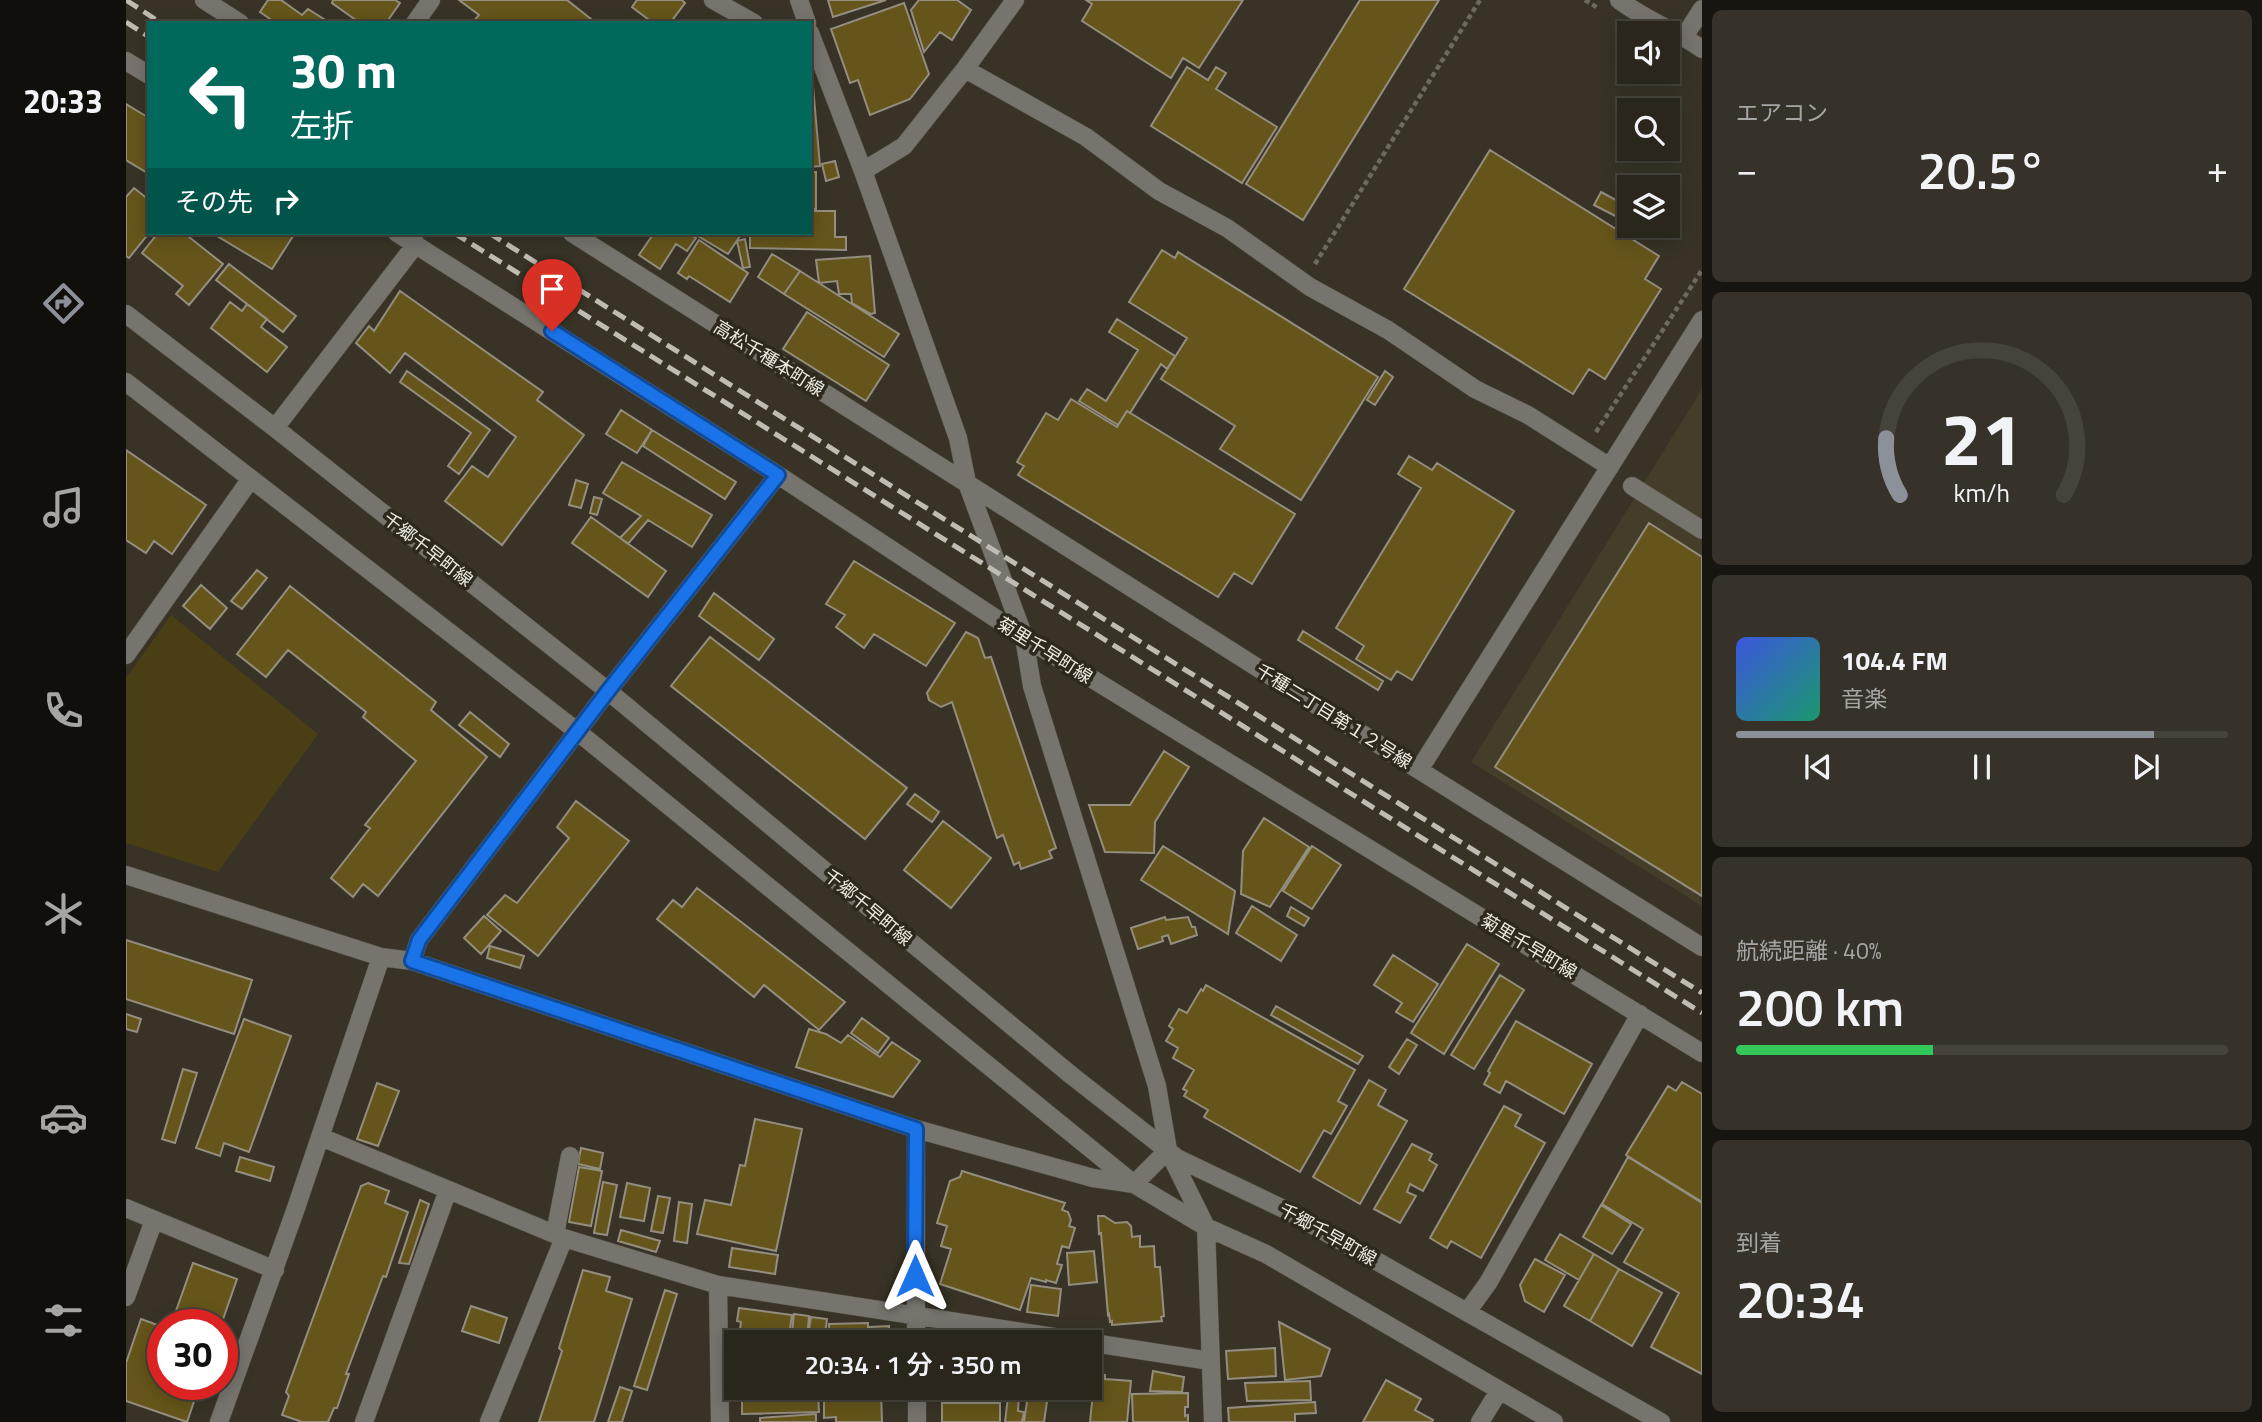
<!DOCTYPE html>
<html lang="ja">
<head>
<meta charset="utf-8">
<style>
	body { margin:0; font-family:"Titillium Web","Noto Sans JP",sans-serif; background:#363229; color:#f1f3f6; height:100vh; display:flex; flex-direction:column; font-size:26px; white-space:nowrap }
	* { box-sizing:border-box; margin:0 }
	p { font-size:23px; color:#a5a5a3 }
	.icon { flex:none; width:38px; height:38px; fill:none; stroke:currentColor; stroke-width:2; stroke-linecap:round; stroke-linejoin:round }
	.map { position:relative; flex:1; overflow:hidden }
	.sheet { display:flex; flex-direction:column; gap:10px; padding:10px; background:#17150f; width:560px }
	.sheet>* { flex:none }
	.banner { position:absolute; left:21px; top:21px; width:665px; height:214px; border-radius:0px; box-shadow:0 4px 18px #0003,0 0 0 2px #46433b; background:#00695c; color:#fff; overflow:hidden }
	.controls { position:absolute; left:1491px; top:21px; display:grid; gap:14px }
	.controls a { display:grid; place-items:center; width:63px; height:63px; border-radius:0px; background:#2a261c; box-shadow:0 4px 18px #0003,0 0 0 2px #46433b; font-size:35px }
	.speed { position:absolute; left:21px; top:1309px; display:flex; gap:14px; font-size:35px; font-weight:700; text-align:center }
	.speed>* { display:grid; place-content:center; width:91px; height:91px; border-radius:50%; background:#2a261c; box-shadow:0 4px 18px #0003,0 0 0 2px #46433b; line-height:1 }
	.speed .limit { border:10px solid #d22; background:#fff; color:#111 }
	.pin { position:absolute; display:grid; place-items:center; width:60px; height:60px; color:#fff; margin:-72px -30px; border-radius:50% 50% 50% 0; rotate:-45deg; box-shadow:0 0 7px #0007 }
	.pin .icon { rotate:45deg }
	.me { position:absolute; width:77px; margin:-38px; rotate:0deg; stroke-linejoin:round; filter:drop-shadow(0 0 5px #0008) }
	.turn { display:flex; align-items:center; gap:24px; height:147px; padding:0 28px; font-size:32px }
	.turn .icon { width:91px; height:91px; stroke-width:2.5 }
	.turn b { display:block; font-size:49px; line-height:60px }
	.then { display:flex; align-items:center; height:66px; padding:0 28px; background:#0003; gap:14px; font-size:26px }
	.big { font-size:52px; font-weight:600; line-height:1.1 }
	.sheet .tile { flex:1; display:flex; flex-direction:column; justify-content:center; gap:10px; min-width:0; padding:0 24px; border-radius:10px; background:#363229 }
	.sheet .dial { align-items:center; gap:0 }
	.dial svg { height:182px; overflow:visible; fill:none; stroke:#46433b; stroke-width:7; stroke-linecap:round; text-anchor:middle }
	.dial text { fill:#f1f3f6; stroke:none }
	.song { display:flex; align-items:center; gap:21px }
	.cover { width:84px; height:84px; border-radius:10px; background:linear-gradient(135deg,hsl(230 70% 55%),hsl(160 70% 35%)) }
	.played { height:7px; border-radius:4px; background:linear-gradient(90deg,#8c9099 85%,#46433b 85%) }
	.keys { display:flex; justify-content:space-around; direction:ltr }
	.heat { display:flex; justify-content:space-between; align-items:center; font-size:38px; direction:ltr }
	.charge { height:10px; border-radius:5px; background:linear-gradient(90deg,#34c759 40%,#46433b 0) }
	.trip { position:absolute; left:598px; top:1330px; width:378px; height:70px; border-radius:0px; background:#2a261c; box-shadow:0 4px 18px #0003,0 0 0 2px #46433b; font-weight:600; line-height:70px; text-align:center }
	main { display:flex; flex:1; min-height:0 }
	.menu { display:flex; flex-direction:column; width:126px; justify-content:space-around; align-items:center; background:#110f0b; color:#a5a5a3 }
	.menu .icon { width:49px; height:49px }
	.menu .on { color:#8c9099 }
	.menu b { font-size:32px; color:#f1f3f6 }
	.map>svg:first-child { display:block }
	.built { fill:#433d29 }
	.green { fill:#4a3e14 }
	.building { fill:#65551a; stroke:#938e7f; stroke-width:2 }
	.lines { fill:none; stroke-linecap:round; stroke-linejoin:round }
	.minor-casing { stroke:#555044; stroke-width:19 }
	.path { stroke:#6f6a5f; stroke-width:4.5; stroke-dasharray:5 3.5; stroke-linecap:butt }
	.minor { stroke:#76746d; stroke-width:18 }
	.rail { stroke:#c0bcb3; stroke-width:5; stroke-dasharray:14 7; stroke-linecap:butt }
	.route-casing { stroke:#114b97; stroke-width:18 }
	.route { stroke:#1a73e8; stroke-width:12 }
	.labels { text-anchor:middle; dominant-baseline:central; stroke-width:7; stroke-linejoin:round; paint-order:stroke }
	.street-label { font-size:18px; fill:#edeae2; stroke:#2e291c }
</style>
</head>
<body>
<main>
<nav class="menu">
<b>20:33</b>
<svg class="icon on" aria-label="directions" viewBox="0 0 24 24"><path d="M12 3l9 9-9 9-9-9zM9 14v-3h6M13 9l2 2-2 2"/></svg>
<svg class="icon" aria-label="music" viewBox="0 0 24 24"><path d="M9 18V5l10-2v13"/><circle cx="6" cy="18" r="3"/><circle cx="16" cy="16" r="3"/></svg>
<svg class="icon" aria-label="phone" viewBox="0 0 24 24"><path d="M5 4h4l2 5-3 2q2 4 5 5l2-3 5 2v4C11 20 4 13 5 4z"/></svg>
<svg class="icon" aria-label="climate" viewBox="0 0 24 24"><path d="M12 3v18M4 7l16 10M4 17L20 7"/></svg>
<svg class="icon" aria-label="car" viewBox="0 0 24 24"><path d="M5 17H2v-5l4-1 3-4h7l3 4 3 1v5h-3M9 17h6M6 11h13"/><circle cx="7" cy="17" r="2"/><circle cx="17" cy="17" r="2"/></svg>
<svg class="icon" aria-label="filters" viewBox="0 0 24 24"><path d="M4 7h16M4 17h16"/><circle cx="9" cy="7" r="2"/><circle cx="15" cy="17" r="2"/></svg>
</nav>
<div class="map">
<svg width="1576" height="1422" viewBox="0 0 1576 1422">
	<rect width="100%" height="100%" fill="#383326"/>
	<path class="built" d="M1576,389v517l-231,-144z"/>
	<path class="green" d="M45,615l147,119 -100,138 -92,-29v-165z"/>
	<path class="building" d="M142,0h13l21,15 6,-6 22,14h-54l-16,-11z
		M207,0h62l5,3 -14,20h-26l-28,-20z
		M333,0h108l29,23h-124l7,-8z
		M511,0h45l3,3 -15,20h-17l-21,-16z
		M702,0h58l-53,17z
		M793,0h38l14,10 -19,30 -12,-8 -16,20 -13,-42z
		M960,0h157l-44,68 -16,-10 -12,20 -89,-57 10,-17z
		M1234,0h79l-136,220 -57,-36z
		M778,3l25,71 -19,25 -40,16 -12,-35 -8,3 -19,-54z
		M1061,67l21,13 8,-13 10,6 -10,16 61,38 -35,56 -91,-57z
		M684,80l3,6 7,80 -10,1z
		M0,104l23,14v56l-23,-14z
		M1364,150l169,106 -14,23 16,10 -56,90 -16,-10 -16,25 -169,-105z
		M709,161l4,16 -13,4 -4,-17z
		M684,172h6v37h-6z
		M8,188l15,12v33l-20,25 -3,-2v-59z
		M1475,192l28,15v16l-35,-18z
		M684,211h25v26h11v13l-96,-2v-15h60z
		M32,233h26l39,31 -34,41 -13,-11 7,-8 -41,-33z
		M86,233h83l-23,36z
		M528,233h35l7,5 -9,13 -11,-7 -16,25 -21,-14z
		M567,233h49l-14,21z
		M619,239l5,28 -7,1 -6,-27z
		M573,240l49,33 -18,29 -41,-26 -2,3 -9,-6z
		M1036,250l13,8 3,-6 200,125 -77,123 -81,-51 15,-23 -74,-47 26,-41 -58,-36z
		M646,254l28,17 -16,23 -26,-17z
		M744,256l5,57 -4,1 -19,-11 -1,-9h-12l-2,-13 -18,2 -3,-23z
		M103,264l67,52 -13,16 -67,-52z
		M674,271l99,63 -15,23 -100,-63z
		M274,291l143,101 -6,8 47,35 -82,110 -57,-44 27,-35 16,11 28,-40 -111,-84 -15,20 -34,-30 13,-17 5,5z
		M104,302l12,9 5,-7 20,15 -6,8 26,20 -20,25 -56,-44z
		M681,312l82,53 -23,36 -83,-52z
		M991,319l58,37 -8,13 -6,-5 -31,49 -3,-2 -9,14 -39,-24 8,-12 19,12 32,-51 -29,-18z
		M281,371l83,59 -31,44 -11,-8 23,-33 -71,-51z
		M1259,371l8,6 -18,28 -8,-5z
		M945,399l46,28 10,-16 168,103 -43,70 -18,-11 -16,24 -200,-122 6,-9 -7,-4 29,-49 12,7z
		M495,410l31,20 -15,23 -31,-19z
		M526,430l84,52 -11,17 -82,-53z
		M0,450l80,55 -34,49 -18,-13 -8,12 -20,-13z
		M1283,456l23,14 5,-7 77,48 -102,169 -15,-9 -6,9 -35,-21 8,-13 -28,-18 85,-140 -23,-14z
		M496,462l90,53 -20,32 -44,-27 -20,24 -8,-6 21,-22 -38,-23z
		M450,480l12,4 -7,24 -12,-3z
		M468,497l8,2 -5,16 -7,-2z
		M465,517l75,54 -18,26 -76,-54z
		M1523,523l53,34v339l-207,-129z
		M728,561l101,62 -29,43 -52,-32 -10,14 -28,-21 9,-12 -19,-11z
		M131,570l10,8 -25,31 -11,-8z
		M75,585l26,23 -17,21 -27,-23z
		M164,586l146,116 -5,8 56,47 -109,139 -15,-12 -10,13 -22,-19 39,-50 -5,-3 51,-64 -53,-44 3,-5 -78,-62 -22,27 -29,-23z
		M588,593l60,46 -15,21 -60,-44z
		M1177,631l80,50 -5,9 -80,-50z
		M840,632l12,6 7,20 6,-1 65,191 -7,3 3,7 -31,11 -2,-7 -5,3 -11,-30 -6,3 -45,-136 -11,5 -12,-7 -2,-7z
		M584,637l197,151 -42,51 -194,-153z
		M344,712l39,32 -9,13 -41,-32z
		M1038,751l25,16 -34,55 -1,31 -49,-1 -16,-47h41z
		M789,794l24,18 -7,10 -25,-18z
		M450,801l53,40 -91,115 -51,-41 18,-20 12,8 52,-65 -12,-11z
		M1138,818l45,29 -39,60 -29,-13 2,-43z
		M817,821l48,37 -40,50 -47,-38z
		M1037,846l72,45 -7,43 -87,-54z
		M1186,846l29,19 -29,44 -29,-18z
		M571,888l148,114 -26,28 -55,-45 -10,12 -97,-78 16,-19 9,7z
		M1126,906l45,29 -16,26 -45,-28z
		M1165,907l18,11 -5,8 -17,-10z
		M358,916l17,15 -20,23 -17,-16z
		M1039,917l1,3 22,-3 4,10h3l2,8 -26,9 -3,-9 -6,2 1,4 -25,8 -7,-21z
		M0,940l126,40 -18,54 -108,-35z
		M1341,944l32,20 -55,90 -33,-21z
		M364,946l34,10 -4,12 -33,-10z
		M1267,955l45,29 -25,38 -17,-10 6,-9 -28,-18z
		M1374,975l24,15 -50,79 -23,-14z
		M1080,985l149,85 -17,31 9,5 -16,28 -7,-4 -24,42 -96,-55 4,-7 -24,-14 3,-5 -4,-2 11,-19 -21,-12 5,-10 -12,-7 7,-12 -4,-3 10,-17 8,4 14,-24 2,2z
		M1150,1006l87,50 -5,8 -87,-49z
		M0,1014l15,5 -4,13 -11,-3z
		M736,1018l27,20 -11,15 -27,-20z
		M118,1019l47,17 -42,116 -25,-9 -4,13 -24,-8z
		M1390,1021l76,43 -28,50 -58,-33 -6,12 -16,-9 6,-11 -2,-2z
		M683,1029l17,5 15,9 7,-8 32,22 12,-15 28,19 -27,36 -97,-30z
		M1281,1039l10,6 -18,29 -10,-7z
		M57,1069l14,4 -22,70 -13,-4z
		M1243,1080l17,10 -8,15 29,16 -47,83 -47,-27z
		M1556,1082l20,12v108l-76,-47 42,-69 8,5z
		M251,1083l22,8 -21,55 -21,-7z
		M1378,1106l17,9 -6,11 30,17 -64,115 -30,-17 -4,7 -17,-10z
		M629,1119l47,10 -26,122 -79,-17 8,-34 26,5 9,-40 5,1z
		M1286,1144l20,10 -3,6 8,5 -14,26 -13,-7 -3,8 9,4 -16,27 -26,-14z
		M455,1148l22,5 -3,16 -22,-5z
		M114,1157l34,10 -4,14 -34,-10z
		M1502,1157l74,46v171l-51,-27 28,-54 -55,-31 19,-33 -41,-25z
		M453,1167l23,4 -11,55 -22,-4z
		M836,1171l103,32 -3,7 6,2 3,8 -2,6 6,2 -6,20 -7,-2 -5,18 5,1 -6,18 -10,-3v2l-15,-4 -11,32 -80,-26 11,-35 -10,-3 6,-20 -10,-3 13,-42 10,-4z
		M477,1182l14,3 -10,50 -13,-2z
		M242,1183l21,8 -4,12 23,9 -22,65 -3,-1 -37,98h3l-12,34h-3l-6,14h-26l-20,-7 7,-19 -3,-4 75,-206z
		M501,1183l23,5 -6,33 -24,-4z
		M532,1196l12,2 -7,35 -12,-2z
		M294,1200l9,4 -20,60 -10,-1z
		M553,1202l13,2 -5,39 -13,-2z
		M1475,1205l30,19 -19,30 -29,-17z
		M972,1216h6l11,7 12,-1 4,4 1,11 8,-1v11l14,-1 1,21h5l4,49 -3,1 1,4 -50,4v-4l-2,1 -1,-8 -1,1 -7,-82 -2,1z
		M495,1230l39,11 -4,11 -38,-11z
		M1434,1234l34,20 -15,26 -34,-20z
		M606,1248l46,7 -3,19 -46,-7z
		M968,1251l3,31 -28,3 -2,-32z
		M1468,1254l25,15 -29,52 -26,-15z
		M1409,1259l30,16 -21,37 -19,-11 -5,-16z
		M67,1263l44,16 -16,46h-50z
		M1493,1269l43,24 -30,53 -42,-25z
		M457,1270l27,7 -4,14 26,8 -38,123h-55l23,-71 -3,-3z
		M905,1285l30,4 -3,27 -31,-4z
		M539,1290l12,4 -30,96 -13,-4z
		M345,1306l36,12 -8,25 -37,-12z
		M613,1308l53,7 -4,27 -55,2 1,-8h5l2,-14 -4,-1z
		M668,1314l15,2 -2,23 -11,-2v5h-5z
		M685,1317l16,2 -3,23h-17z
		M15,1319l22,8v57h37l-13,38 -61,-21v-38z
		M1153,1322l51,27 -9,27 -36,4z
		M742,1323v19h-39v-18z
		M763,1326v15l11,1h-31v-15z
		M1149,1348l1,28 -48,3 -2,-28z
		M1027,1371l31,6 -2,15 -32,-1z
		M969,1373l10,2v4l26,2 -4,41h-37z
		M1260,1380l35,19 -6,11 18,10 -1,2h-69z
		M1184,1381l1,19 -64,1 -2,-18z
		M494,1387l12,4 -10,31h-14z
		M826,1388h52l-1,12 -50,2z
		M883,1388h18l-2,8h-6l-1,15 6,1 -2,10h-17z
		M903,1388h20l-5,34h-20z
		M692,1390l1,22 -77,2v-22z
		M755,1391l1,31h-46v-5l-12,1v-18h16v-8z
		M1062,1393v14h-3v9l3,-1v7h-55l-1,-28z
		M1189,1402l1,11 -21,1v8h-66l-1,-14z
		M816,1403h58v19h-58z
		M690,1414v8h-56v-4z"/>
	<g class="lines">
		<g class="minor-casing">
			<path id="minor" d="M78,0l36,23
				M587,0l41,23
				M673,0l8,23
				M1493,0c26,20 56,30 83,49
				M289,23l16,-23
				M684,33l53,138 95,267 9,45 57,154 8,49 125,400 11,64 38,77 7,195
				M1558,37l18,-28
				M0,61l23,14
				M839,69l121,68 73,54 68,37 83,59 78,43 87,59 53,26 82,52
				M737,171l41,-25 61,-77 50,-69
				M271,233l381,242 246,162 678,416
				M446,233l847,537 283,177
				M0,314l149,114 333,263 463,384 106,83 111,53 373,211
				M0,382l452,350 556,452 72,43 60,27 288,168
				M149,428l141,-184
				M1506,486l70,44
				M0,655l124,-175
				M1293,770l283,-450
				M0,875l255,82 31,4 504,168 177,49 41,6 34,-34
				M286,961l7,-21 189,-249 170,-216
				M195,1137l243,101 154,47 492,76
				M0,1208l149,62
				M429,1234l15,-78
				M592,1285l2,137
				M0,1297l28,-77
				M1341,1312l21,-29 152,-269
				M790,1342v-213
				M791,1388v34
				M93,1422l76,-211 86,-254
				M238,1422l84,-232
				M363,1422l75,-184
				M1354,1422l19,-31"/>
		</g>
		<path class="path" d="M1459,0l13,8
			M1189,264l165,-264
			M1470,432l106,-162"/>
		<use href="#minor" class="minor"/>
		<path class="rail" d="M0,0l35,23
			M0,22l23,15
			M328,233l1248,780
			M363,233l431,271 782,489"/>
	</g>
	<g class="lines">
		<g class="route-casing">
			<path id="route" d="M426,331l226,144 -170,216 -189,249 -7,21 504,168 -1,147"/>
		</g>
		<use href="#route" class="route"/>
	</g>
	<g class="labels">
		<g class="street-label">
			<text transform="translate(643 358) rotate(32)">高松千種本町線</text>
			<text transform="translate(302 549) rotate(38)">千郷千早町線</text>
			<text transform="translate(919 650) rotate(32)">菊里千早町線</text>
			<text transform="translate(1208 716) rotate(32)">千種二丁目第１２号線</text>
			<text transform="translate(742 907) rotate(40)">千郷千早町線</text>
			<text transform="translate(1403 946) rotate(31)">菊里千早町線</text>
			<text transform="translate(1202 1234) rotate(29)">千郷千早町線</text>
		</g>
	</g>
</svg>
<div class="controls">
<a><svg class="icon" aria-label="sound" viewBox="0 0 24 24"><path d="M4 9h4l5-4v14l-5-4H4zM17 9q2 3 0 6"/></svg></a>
<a><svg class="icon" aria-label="search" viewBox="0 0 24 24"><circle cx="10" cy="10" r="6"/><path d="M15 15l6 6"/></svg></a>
<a><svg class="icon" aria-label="layers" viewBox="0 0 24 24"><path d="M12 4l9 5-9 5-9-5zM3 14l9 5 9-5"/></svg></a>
</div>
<div class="speed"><div class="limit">30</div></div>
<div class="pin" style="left:426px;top:331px;background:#d93025"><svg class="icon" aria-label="arrive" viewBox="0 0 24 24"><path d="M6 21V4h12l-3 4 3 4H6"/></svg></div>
<svg class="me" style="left:789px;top:1276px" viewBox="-20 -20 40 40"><path d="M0-17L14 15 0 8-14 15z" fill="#1a73e8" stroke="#fff" stroke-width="4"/></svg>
<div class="trip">20:34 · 1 分 · 350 m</div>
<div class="banner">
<div class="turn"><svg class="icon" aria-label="left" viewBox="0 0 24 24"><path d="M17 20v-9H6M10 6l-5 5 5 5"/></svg><div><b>30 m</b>左折</div></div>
<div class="then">その先<svg class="icon" aria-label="right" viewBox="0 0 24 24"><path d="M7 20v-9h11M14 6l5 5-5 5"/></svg></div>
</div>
</div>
<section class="sheet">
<div class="tile"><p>エアコン</p>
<div class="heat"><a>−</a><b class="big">20.5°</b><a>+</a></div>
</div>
<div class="tile dial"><svg viewBox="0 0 100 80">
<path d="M14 69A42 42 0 1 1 86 69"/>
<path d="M14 69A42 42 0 0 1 8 44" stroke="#8c9099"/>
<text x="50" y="56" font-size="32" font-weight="700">21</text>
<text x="50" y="72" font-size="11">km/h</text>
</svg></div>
<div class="tile">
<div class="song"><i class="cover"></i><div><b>104.4 FM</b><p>音楽</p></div></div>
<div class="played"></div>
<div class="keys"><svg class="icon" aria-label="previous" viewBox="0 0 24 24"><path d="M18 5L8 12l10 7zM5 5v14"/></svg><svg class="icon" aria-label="pause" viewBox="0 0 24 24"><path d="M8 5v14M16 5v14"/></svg><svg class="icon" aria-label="next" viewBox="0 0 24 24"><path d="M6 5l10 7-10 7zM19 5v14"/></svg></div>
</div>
<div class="tile"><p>航続距離 · 40%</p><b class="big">200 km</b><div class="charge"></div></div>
<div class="tile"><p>到着</p><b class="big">20:34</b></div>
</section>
</main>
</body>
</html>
